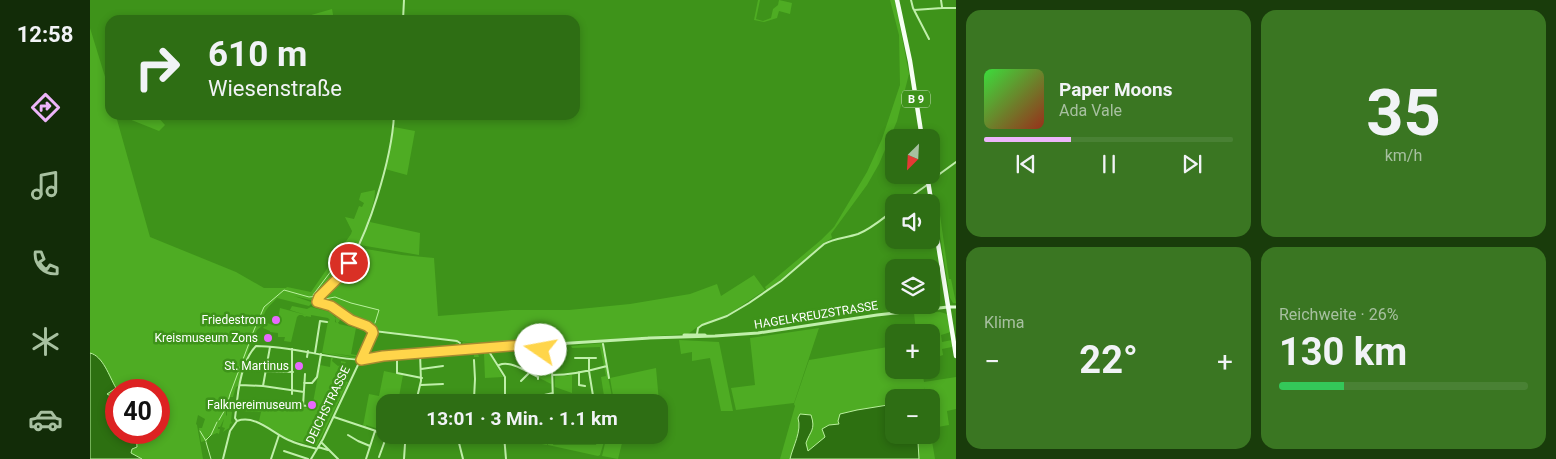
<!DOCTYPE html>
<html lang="de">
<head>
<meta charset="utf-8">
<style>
	body { margin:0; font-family:Roboto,sans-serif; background:#3a7622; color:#f1f3f6; height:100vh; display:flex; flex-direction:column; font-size:19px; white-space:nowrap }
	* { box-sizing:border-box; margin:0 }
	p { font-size:16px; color:#a7c0a0 }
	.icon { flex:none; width:28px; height:28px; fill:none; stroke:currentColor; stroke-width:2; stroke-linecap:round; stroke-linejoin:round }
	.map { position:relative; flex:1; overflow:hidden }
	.sheet { display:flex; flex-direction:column; gap:10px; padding:10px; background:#193c0b; width:600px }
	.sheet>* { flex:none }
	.hud { position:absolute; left:15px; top:15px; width:475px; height:105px; border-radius:15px; box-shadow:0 2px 8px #0003; background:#2e6e14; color:#f1f3f6; overflow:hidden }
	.needle { width:32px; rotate:204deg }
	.tools { position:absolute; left:795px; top:129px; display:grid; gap:10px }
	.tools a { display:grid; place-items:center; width:55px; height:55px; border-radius:10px; background:#2e6e14; box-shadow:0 2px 8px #0003; font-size:25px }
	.speed { position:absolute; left:15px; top:379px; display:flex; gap:10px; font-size:25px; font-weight:700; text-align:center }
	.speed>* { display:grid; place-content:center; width:65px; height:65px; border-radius:50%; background:#2e6e14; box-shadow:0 2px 8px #0003; line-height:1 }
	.speed .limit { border:8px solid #d22; background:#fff; color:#111 }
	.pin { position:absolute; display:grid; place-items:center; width:42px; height:42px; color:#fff; margin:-21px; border:2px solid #fff; border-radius:50%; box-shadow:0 1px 5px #0007 }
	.me { position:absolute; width:55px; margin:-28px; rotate:282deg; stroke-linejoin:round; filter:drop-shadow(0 0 4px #0008) }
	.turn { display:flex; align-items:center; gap:18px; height:105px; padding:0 20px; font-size:22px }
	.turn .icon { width:65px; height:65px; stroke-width:2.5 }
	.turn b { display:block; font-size:35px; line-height:42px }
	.big { font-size:38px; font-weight:700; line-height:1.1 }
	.sheet .card { flex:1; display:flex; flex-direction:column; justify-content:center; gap:8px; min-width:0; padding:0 18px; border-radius:15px; background:#3a7622 }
	.sheet .dial { align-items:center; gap:0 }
	.dial b { font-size:65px; line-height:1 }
	.song { display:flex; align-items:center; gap:15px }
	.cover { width:60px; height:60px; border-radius:8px; background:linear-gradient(135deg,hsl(120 70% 55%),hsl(10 70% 35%)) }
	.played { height:5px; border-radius:2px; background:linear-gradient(90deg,#edb5fa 35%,#498134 35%) }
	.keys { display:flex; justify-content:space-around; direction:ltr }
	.heat { display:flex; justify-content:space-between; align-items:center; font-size:28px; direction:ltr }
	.charge { height:8px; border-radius:4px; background:linear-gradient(90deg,#34c759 26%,#498134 0) }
	.sheet .tiles { flex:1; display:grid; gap:10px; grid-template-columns:repeat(2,1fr) }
	.trip { position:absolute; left:286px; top:394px; width:292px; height:50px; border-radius:15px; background:#2e6e14; box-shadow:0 2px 8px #0003; font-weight:700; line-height:50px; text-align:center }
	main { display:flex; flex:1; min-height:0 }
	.dock { display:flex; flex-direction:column; width:90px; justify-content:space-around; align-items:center; background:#122c08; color:#a7c0a0 }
	.dock .icon { width:35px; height:35px }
	.dock .on { color:#edb5fa }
	.dock b { font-size:22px; color:#f1f3f6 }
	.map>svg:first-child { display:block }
	.green { fill:#4eac23 }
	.water { fill:#2d7011; stroke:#b9f19d }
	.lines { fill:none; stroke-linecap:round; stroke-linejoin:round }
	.stream { stroke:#b9f19d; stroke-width:1 }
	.minor { stroke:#c0efaa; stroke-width:2 }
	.tertiary { stroke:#c0efaa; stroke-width:3 }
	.secondary { stroke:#e2fbd8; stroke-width:3 }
	.primary { stroke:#f6fff3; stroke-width:4.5 }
	.route-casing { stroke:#a68a30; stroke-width:12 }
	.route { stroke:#ffd54a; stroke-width:9 }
	.poi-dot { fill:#e869ff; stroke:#3e931a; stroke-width:2 }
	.labels { text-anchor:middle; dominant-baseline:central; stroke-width:5; stroke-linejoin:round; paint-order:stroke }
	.shield { fill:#3e931a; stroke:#c5dfba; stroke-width:1 }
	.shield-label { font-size:11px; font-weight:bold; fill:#fff }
	.street-label { font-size:12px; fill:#fff; stroke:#3e931a }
	.poi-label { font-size:12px; fill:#fff; stroke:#3e931a; text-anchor:end }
</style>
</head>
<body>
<main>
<nav class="dock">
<b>12:58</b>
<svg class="icon on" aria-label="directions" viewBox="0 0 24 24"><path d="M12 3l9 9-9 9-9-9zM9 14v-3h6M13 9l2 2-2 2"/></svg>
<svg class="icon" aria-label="music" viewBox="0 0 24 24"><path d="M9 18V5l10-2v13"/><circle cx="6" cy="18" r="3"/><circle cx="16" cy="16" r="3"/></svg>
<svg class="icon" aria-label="phone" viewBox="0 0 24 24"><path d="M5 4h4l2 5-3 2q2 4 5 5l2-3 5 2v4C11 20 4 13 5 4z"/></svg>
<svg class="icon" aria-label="climate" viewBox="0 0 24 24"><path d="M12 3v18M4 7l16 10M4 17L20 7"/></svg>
<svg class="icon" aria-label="car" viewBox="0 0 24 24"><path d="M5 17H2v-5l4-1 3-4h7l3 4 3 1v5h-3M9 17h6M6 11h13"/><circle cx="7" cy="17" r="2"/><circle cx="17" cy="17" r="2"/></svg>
</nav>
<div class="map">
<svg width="866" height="459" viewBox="0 0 866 459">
	<rect width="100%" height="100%" fill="#3e931a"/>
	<path class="green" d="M668,0h2l-4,19 7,2 8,-3 2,-9 5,-4 1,-5 13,3 -2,11 -11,-3 -2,7 -13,4 -10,-2z
		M800,0h5l14,74 -12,47 -18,43 -12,21 -36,49 1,4 -8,5 -57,48 -2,-4 56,-47 13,-13 33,-55 15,-33 18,-54 -1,-50z
		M242,9l2,11h-40z
		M0,28l20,65v22h7l-1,1 34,121 86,35 28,16h22l1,-1 24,5 40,-58 1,-3 -7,-14 9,2 5,-13 3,1 2,-4 -5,-3 2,-7 14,-3c0,11 -4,20 -7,30 -9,29 -27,53 -46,76l25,-26 11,-21 2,-1 42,7 32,3 4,58 74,-6h57l61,-6 60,-10 27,-10 4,12 33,-21 11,15 -36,24 -29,11 -12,9 -137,9 -10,4 -9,-2v-1c-14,1 -30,0 -43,1 -10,1 -22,3 -34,5l1,-9 3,4 2,1 2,-4 26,3 -113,-15 -23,-10 -22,-15 -37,-9 17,6v2l-2,2 -32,-8c-7,8 -13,11 -14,22l1,1 -2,5 -5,4 -6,12 -13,44 -2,1 -3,10h-3l-4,12v7l1,-1v-6l5,3 -1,9 1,2 -2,1 -1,4 -6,4 2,-4 -3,-1 2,-8 -4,8h-2v2h2l-1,5 -2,-1 -10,4 1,3 -7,2 -2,-14h3l3,-9 -7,-4 -2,9 1,1 6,34h-61l-11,-6 1,-4 5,-2 -1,-14 23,-1v-42h-43v10l-9,-5v-2l9,-5 -9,-15 -17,-20z
		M29,115h37l9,10 -6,6z
		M304,127l21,4 -8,44 -22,-6z
		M850,215l9,64h2l5,24h-3l-3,-5 -13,-82z
		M280,222l50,11 -1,22 -59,-10z
		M227,304l13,3 12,7 -3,8h-1l1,2 17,4 1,-2 3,-1 -1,4 -3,-1 -5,26 10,2 -1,1 -29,-4 28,5h-7l-30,-5 6,-32 2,-1 -2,-2 -17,-3v2l-5,-1 -1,1 -3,-2h-3l-2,2 -6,25 -7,-1 1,-4h-7v-4l-8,-1v-1l-7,-3 4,-5 6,2 4,-1 3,-16 26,7 -16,-5 2,-4 15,3 4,-2 19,5 6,6 -1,4 2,1 -1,-1v-5l-5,-6 -19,-5z
		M850,312l7,2 4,18 -10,3 1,7 10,-2v7l-10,2 1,6 -3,1v5l-4,1 -2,-10 -3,1v-21h-15l-2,-19z
		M729,328l-25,75 -58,7 -5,-22 24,-3 -5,-47z
		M589,340l40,2 14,69h-12l-11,-53 -18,3v-9l-11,2z
		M513,343l-1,3 11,56h-8l-4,-25 5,-1 -6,-29 -28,1 -1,-2z
		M804,346v24h28l2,12 32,-5v32l-9,2 2,14 -17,3 -1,-30 -5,-1 -2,-10 1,10 -31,1v37h37l4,24h-155l15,-53 -1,-2 15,-44z
		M434,349c12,0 13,5 22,9l5,12v14l-25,-13z
		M384,352l15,1 14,24 -18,1 -1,-24h-6l1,3h-5z
		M241,358h2l-1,3 6,5 3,-1v-4l5,1 -3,5h-3l-1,8h-3l-1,3 13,4 -31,64 -29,-7 -29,-18 2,-9 -22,-1v-4h-2l1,-4 74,5 8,-43 10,2z
		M566,368l3,34h-45l-4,-24z
		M294,371l19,4 -5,27h-13v29l-19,-6v2l-3,-1 6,-32 10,2z
		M482,374v19l-17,-6v-11h12z
		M425,435h28l6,3 1,-3h2l3,3 -2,7h43l2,-10h8l-6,20 -2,1 -50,-11v-3l-1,3 -32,-6z
		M517,435h17l-6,24 -16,-3z"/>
	<path class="water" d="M0,353c13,3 19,23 26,35l-9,6 9,5v33l20,1 1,14 -5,2 -1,4 11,6h-52z
		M804,404v31h20l4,7 1,17h-129c3,-13 12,-28 8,-41l2,-4 11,1c5,15 -1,16 -5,28l2,8 17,-14 -3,-8 7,-4 10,-1 -1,-3 2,-7 17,-4z"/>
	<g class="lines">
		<path class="stream" d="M223,295l34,-45
			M231,297l4,2 10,-2 16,6 28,7 -4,13
			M129,420l7,-12 4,-14 24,-64 10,-23 20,-17 25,7 10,-1
			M110,431l6,10
			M116,440l5,-5 6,-13
			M116,442l5,17"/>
		<path class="minor" d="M821,0l2,8 16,31
			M851,0l1,7
			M824,10l28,-2h14
			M313,20l1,-20
			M840,181l26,-19
			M813,202l24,-17
			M284,331l83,10 3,2
			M607,334l1,-6 4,-3 25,-9 22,-13 32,-22 43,-37c10,-6 22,-6 34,-10 13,-5 24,-15 36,-24
			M513,344l6,34
			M398,350l17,27v25
			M225,353l5,-32 7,1
			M458,353l4,16 1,33
			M217,357l1,-6
			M485,358h21
			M499,358v13l5,31
			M307,360v13l25,5
			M409,365c12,-5 28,7 39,12v2
			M331,369l22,-3
			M176,371l27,1
			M489,372v13l6,1
			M462,375c19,0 37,-4 55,-9
			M431,381l8,-8
			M214,383h8l5,-6 4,-23
			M150,385l23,1 41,6
			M331,385l22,-1
			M173,386l7,-39
			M202,394v-45
			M450,396l13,-3
			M463,397l16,5
			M384,399l1,-20 -1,-19
			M147,401c2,-18 6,-42 19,-55 35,0 70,12 105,14
			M147,401l72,5
			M326,402l5,-21 -1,-28
			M335,402l80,-5
			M436,402v-5l14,-1v6
			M213,406l2,-32
			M146,409l1,-6
			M146,410l-1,8 2,3
			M244,417l51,17
			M147,421c20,-7 37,14 54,20 8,4 17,5 26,8
			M258,435l10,6 12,5
			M297,435l19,6h6l92,-3
			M367,435l6,24
			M414,435l2,24
			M464,435h32
			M231,442l17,17
			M228,447l10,3
			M194,451l24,8
			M289,457l8,-22
			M133,459l7,-28 7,-10
			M181,459l8,-24
			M221,459l12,-20 50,-106v-3l-6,-4 -16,-6 -20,-14 -13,-3 -1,-2c7,-11 18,-18 26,-29 25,-33 49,-115 51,-157
			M276,459l9,-28
			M314,459l1,-15 2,-9"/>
		<path class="tertiary" d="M594,335h21
			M558,338l67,-2 43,-3 119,-18 71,-8
			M447,349l4,1 2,4h4l6,-8
			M392,350l14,-1
			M366,351c28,-4 57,-8 85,-3l3,-2h4l7,-2 95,-6
			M271,360l22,-4 73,-5"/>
		<path class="secondary" d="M858,307h8"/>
		<path class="primary" d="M807,0l13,61 12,77
			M837,175l29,181"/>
	</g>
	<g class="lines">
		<g class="route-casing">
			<path id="route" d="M259,263l-11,15 -19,19 -2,5 14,4 20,14 16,6 5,4 1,3 -12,27 22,-4 126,-10 18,-1 14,3v2"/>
		</g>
		<use href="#route" class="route"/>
	</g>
	<g class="poi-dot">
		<circle cx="186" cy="320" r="5"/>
		<circle cx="178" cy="338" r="5"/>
		<circle cx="209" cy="366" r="5"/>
		<circle cx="222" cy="405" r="5"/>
	</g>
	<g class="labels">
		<rect class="shield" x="812" y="90.5" width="28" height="17" rx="4"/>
		<g class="shield-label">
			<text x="826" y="99">B 9</text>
		</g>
		<g class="street-label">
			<text transform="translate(726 315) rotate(-9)">HAGELKREUZSTRASSE</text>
			<text transform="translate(238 405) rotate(-64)">DEICHSTRASSE</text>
		</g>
		<g class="poi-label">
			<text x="176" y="320">Friedestrom</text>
			<text x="168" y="338">Kreismuseum Zons</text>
			<text x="199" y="366">St. Martinus</text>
			<text x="212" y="405">Falknereimuseum</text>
		</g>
	</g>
</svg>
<div class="tools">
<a><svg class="needle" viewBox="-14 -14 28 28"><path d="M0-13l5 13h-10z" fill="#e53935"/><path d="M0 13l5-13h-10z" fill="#a7c0a0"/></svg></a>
<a><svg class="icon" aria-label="sound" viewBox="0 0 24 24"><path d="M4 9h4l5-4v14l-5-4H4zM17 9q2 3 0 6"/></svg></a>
<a><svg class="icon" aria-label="layers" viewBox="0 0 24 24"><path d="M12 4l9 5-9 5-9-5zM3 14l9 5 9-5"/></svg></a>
<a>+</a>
<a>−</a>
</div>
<div class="speed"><div class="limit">40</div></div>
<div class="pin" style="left:259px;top:263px;background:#d93025"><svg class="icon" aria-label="arrive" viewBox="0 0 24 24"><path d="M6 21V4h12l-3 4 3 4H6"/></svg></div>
<svg class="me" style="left:451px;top:350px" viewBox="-20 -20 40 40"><circle r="19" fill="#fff"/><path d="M0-13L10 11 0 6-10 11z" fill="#ffd54a"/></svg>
<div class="trip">13:01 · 3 Min. · 1.1 km</div>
<div class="hud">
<div class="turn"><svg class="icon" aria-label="right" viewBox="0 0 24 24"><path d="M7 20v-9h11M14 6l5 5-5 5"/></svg><div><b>610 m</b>Wiesenstraße</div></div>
</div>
</div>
<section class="sheet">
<div class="tiles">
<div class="card">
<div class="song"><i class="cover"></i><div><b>Paper Moons</b><p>Ada Vale</p></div></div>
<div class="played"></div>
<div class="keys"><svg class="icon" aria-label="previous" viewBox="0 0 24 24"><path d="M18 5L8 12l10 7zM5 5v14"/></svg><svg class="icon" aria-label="pause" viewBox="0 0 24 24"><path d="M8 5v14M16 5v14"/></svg><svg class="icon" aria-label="next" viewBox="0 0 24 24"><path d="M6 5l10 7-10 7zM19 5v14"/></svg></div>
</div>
<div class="card dial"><b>35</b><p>km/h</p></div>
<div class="card"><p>Klima</p>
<div class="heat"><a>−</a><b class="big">22°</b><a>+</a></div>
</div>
<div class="card"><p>Reichweite · 26%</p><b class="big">130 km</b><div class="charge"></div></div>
</div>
</section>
</main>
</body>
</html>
